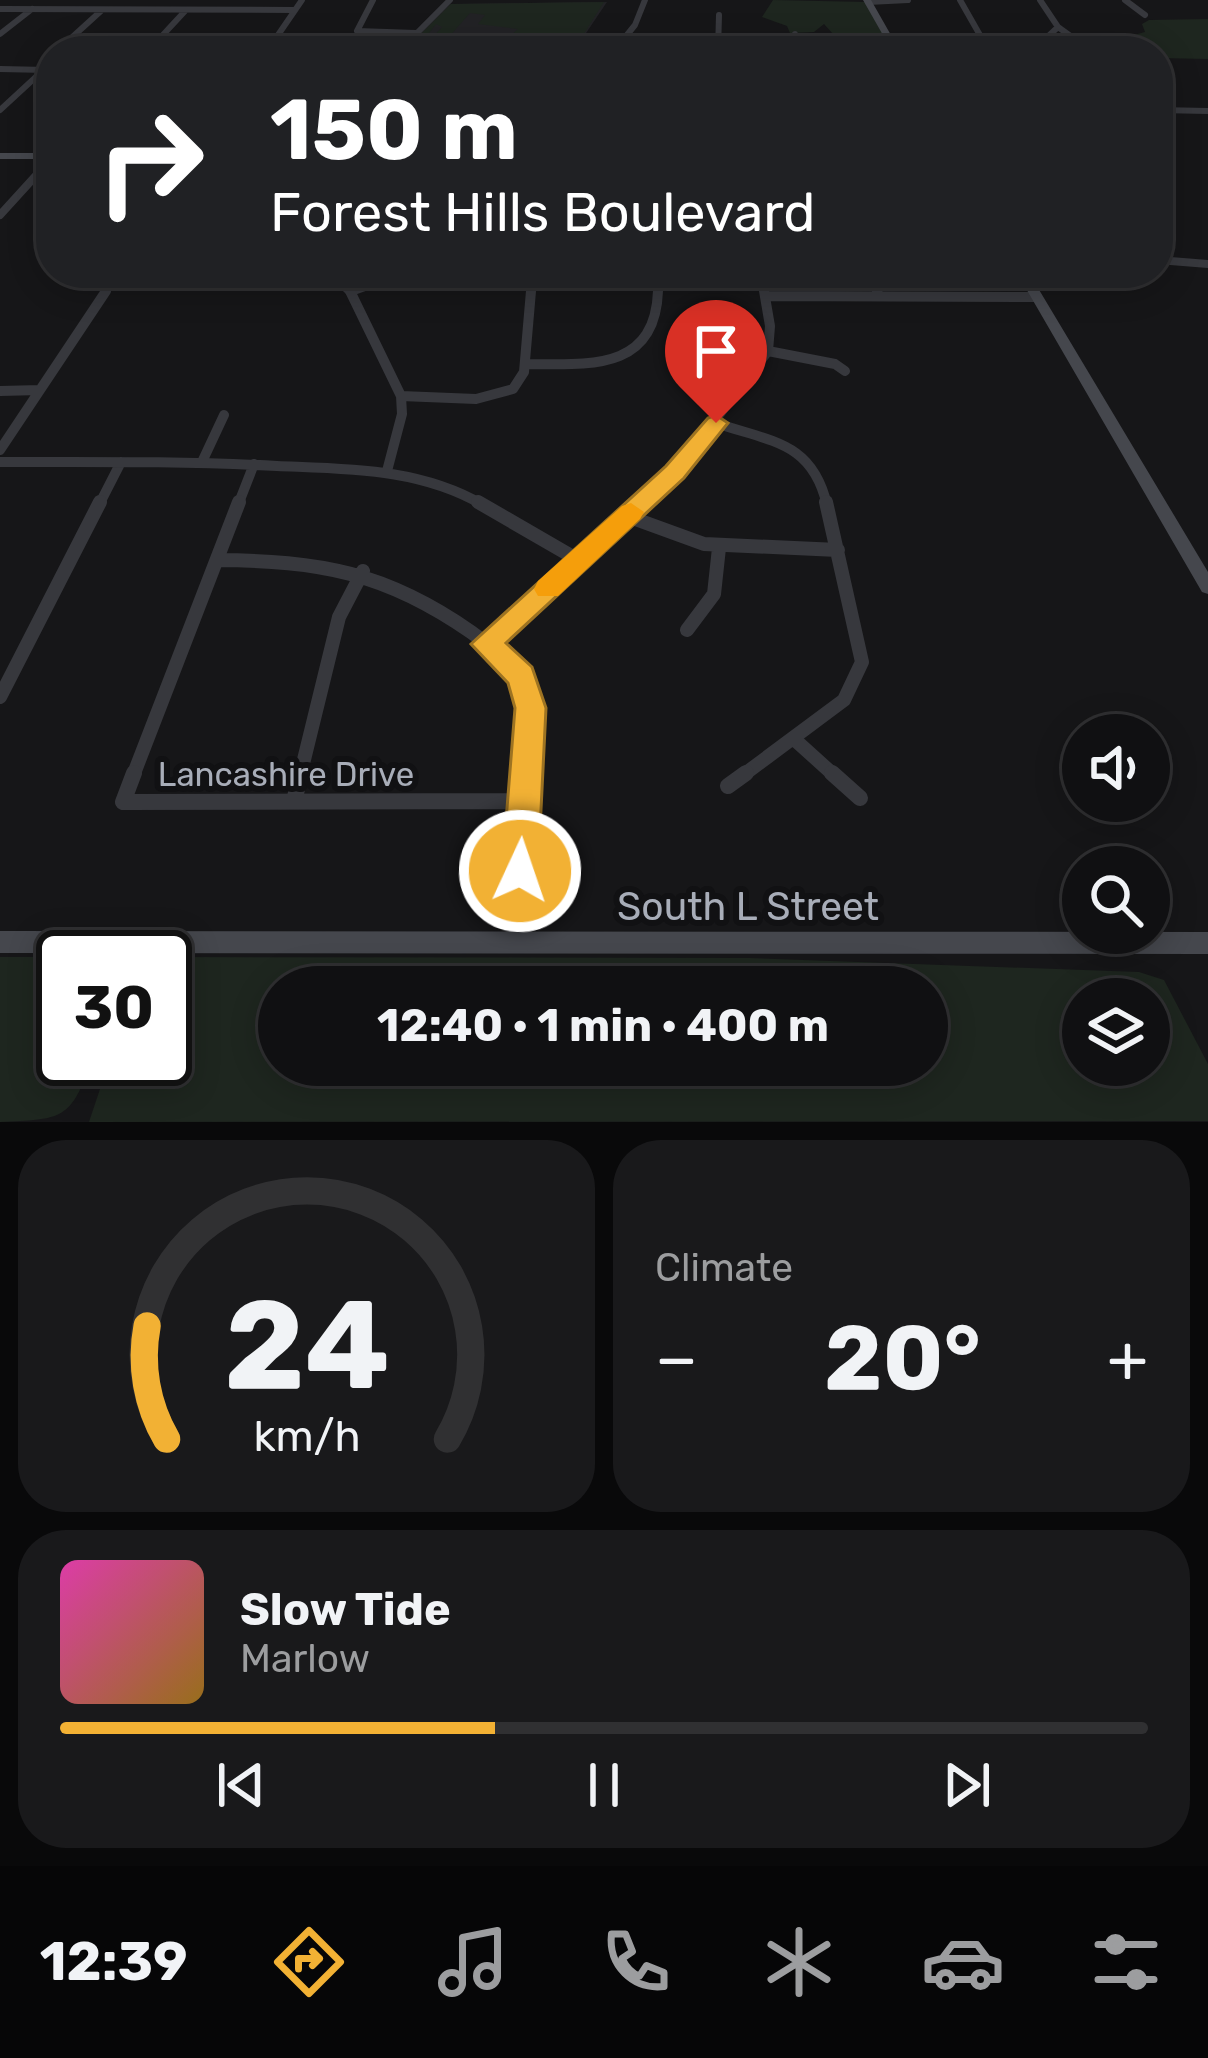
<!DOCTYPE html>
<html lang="en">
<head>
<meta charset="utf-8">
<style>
	body { margin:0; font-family:Rubik,sans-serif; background:#19191b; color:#f1f3f6; height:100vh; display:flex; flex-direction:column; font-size:45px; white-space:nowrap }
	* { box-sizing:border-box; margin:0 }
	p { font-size:39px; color:#9c9d9f }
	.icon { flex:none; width:66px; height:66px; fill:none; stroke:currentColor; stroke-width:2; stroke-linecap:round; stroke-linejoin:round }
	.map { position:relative; height:1122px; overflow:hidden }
	.panel { display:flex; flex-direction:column; gap:18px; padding:18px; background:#09090a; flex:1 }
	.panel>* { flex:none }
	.top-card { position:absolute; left:36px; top:36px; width:1137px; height:252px; border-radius:48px; box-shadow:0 6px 30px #0003,0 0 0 3px #303032; background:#202124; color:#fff; overflow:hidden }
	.tools { position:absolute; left:1062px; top:714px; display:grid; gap:24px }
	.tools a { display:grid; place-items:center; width:108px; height:108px; border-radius:50%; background:#101012; box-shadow:0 6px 30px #0003,0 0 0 3px #303032; font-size:60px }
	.speed { position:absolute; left:36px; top:930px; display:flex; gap:24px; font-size:60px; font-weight:700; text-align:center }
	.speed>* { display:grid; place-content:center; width:156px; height:156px; border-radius:50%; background:#101012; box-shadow:0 6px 30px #0003,0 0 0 3px #303032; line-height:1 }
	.speed .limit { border:6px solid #111; border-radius:18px; background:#fff; color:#111 }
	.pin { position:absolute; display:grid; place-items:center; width:102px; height:102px; color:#fff; margin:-123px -51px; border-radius:50% 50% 50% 0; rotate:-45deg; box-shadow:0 0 12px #0007 }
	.pin .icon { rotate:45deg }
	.me { position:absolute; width:132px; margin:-66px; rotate:3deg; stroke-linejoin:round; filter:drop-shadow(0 0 9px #0008) }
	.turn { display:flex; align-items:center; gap:42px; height:252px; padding:0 36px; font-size:54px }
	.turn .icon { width:156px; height:156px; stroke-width:2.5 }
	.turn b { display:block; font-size:84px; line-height:102px }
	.big { font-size:90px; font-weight:700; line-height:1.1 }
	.panel .card { flex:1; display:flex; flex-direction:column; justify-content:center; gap:18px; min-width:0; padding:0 42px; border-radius:48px; background:#19191b }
	.panel .dial { align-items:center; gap:0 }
	.dial svg { height:312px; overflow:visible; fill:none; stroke:#303032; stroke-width:7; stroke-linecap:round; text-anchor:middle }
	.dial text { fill:#f1f3f6; stroke:none }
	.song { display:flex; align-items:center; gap:36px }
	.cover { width:144px; height:144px; border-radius:18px; background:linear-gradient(135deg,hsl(320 70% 55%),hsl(40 70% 35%)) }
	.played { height:12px; border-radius:6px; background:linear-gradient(90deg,#f2b134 40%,#303032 40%) }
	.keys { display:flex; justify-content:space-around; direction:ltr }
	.heat { display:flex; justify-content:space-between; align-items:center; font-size:66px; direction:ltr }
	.panel .tiles { flex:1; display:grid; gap:18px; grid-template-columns:1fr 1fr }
	.card:last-child { grid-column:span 2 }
	.trip { position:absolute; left:258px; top:966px; width:690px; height:120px; border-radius:60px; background:#101012; box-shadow:0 6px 30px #0003,0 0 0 3px #303032; font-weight:700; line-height:120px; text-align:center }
	.dock { display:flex; height:192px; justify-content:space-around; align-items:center; background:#060607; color:#9c9d9f }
	.dock .icon { width:84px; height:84px }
	.dock .current { color:#f2b134 }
	.dock b { font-size:54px; color:#f1f3f6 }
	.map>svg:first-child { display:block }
	.built { fill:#222225 }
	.green { fill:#1e261f; fill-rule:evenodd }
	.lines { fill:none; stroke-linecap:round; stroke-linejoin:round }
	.street-far4 { stroke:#37383d; stroke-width:6 }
	.street-far3 { stroke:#37383d; stroke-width:8 }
	.street-far2 { stroke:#37383d; stroke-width:10 }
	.street-far1 { stroke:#37383d; stroke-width:14 }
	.street { stroke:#37383d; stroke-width:16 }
	.secondary { fill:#45474d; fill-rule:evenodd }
	.route { fill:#f2b134; stroke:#9d7322; stroke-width:3 }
	.slow { fill:#f59e0b }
	.labels { text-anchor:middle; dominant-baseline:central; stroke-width:12; stroke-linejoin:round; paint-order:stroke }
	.street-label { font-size:33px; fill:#a8adb8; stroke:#111113 }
	.near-street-label { font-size:39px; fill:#a8adb8; stroke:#111113 }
</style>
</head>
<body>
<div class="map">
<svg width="1208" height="1122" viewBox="0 0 1208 1122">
	<rect width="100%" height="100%" fill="#161618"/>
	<path class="built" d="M607,2l-33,49h-189l25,-13 41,-34z"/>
	<path class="green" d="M773,0l93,2 17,31 -50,1 -9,-10 -10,8 -24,1 -3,-7 -25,-9z
		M604,2l-31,49h-6l6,-9c-12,-9 -27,-4 -34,8l4,1 -55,-1 4,-8 44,4 5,-7 -31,-3 8,-7 -40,-5 7,-9 -15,-2 -22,25h-16l10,-11 -6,-3 -10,13 -7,-1 32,-32z
		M1208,19v40l-50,-1v-7h-22l-13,-13 22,-6 -3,-8 7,-4z
		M0,957h63v102h29c-21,62 -30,60 -92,63z
		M172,957l577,1 390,14 25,8 44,84v57l-1119,1 21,-63h55v-99zM279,987h648v78h-648zM1083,999h66v66h-66z"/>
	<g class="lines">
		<path class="street-far4" d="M373,0l-16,31 59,2
			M960,0l29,51
			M1125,0l20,15
			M868,2l40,-2
			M0,9l294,1
			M0,34l32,-25
			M795,34l7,17
			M987,42l38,7
			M1040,44l36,-4 -18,-13
			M57,51l45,-41
			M148,51l38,-41
			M267,51l35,-51
			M385,51l33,-19 32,-32
			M614,51l21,-26 10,-25
			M718,51l1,-36
			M1022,51l18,-7 18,-17 -18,-27
			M0,69l47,1
			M0,110l51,-47
			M1158,110l50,1"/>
		<path class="street-far3" d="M0,215l51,-56
			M1158,260l50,4
			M330,273l22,21
			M761,273l4,21
			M871,273l7,21
			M351,292l53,-19
			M104,294l14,-21
			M530,294l2,-21
			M657,294l1,-21"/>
		<path class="street-far2" d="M350,291l51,105 1,18 -15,57
			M877,291l2,5
			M765,296l272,1
			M768,351l67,13 10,7
			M525,364c61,0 130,9 133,-73
			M0,391l40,-1
			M401,396l75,3 37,-10 11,-17 7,-81
			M716,423c55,19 96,18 111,82
			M0,450l106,-159
			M0,462c93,0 185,-1 277,4 71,3 143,2 206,39
			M202,462l22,-47
			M99,505l22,-43
			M238,505l16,-41
			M639,505l36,-33 93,-121 2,-25 -6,-35"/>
		<path class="street-far1" d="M478,502l102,59
			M627,516l77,28 134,6
			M217,560c103,1 168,12 254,72 22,16 46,34 56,61 9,25 1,57 0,83
			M687,630l27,-36 5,-46
			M486,644l156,-142
			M0,697l100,-195
			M794,739l41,37
			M133,776l106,-274
			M300,776l39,-159 24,-46
			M742,776l102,-76 18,-38 -36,-160"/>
		<path class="street" d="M134,773l-11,29 400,-1
			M832,773l28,25
			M728,786l18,-13
			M294,801l7,-28
			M516,944l11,-171"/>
		<path class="secondary" d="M863,0h8l29,51h-8z
			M0,153h51v6h-51z
			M1017,273h12l179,299v22l-6,-2z
			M0,931l1208,1v22l-1208,-1z"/>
	</g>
	<path class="route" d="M716,415l12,8 -44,55 -178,165 26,24 14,41 -8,163 -5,12 -13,5 -13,-5 -5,-12 13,-163 -7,-25 -37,-39 195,-178 42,-48z"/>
	<path class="slow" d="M631,503l13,9 -4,7 -82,77h-20l-4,-7 4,-8 84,-75z"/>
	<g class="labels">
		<g class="street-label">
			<text x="286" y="774">Lancashire Drive</text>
		</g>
		<g class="near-street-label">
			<text x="748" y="907">South L Street</text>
		</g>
	</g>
</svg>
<div class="tools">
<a><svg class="icon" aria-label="sound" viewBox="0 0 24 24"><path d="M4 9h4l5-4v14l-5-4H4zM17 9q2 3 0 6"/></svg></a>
<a><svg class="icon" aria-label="search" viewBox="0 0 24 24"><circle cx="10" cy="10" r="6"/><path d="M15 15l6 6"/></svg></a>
<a><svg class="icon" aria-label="layers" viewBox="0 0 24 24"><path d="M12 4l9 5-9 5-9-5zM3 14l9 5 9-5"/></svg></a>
</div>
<div class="speed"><div class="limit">30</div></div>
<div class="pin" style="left:716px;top:423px;background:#d93025"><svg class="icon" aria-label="arrive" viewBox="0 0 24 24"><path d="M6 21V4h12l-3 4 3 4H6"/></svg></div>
<svg class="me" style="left:520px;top:871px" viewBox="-20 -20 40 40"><circle r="17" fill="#f2b134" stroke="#fff" stroke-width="3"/><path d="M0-11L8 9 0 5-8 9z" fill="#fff"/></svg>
<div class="trip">12:40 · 1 min · 400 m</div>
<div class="top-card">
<div class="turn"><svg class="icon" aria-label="right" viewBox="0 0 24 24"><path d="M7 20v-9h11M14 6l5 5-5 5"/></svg><div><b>150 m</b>Forest Hills Boulevard</div></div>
</div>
</div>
<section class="panel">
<div class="tiles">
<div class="card dial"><svg viewBox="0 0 100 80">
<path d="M14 69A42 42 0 1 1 86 69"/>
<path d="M14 69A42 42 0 0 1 9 40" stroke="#f2b134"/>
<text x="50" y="56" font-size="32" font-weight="700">24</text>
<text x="50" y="72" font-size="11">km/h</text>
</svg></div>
<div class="card"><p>Climate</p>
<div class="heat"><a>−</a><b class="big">20°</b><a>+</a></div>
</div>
<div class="card">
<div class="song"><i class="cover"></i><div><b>Slow Tide</b><p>Marlow</p></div></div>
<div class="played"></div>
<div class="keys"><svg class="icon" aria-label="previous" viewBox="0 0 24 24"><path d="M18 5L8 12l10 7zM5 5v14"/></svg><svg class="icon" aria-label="pause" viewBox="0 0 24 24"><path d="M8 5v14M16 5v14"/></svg><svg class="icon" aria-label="next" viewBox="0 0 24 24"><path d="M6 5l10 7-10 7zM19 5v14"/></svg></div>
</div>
</div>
</section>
<nav class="dock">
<b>12:39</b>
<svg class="icon current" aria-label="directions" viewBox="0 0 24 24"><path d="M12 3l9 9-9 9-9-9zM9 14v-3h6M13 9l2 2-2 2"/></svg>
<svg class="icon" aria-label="music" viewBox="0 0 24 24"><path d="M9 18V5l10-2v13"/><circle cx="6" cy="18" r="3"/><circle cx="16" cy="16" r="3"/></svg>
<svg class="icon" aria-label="phone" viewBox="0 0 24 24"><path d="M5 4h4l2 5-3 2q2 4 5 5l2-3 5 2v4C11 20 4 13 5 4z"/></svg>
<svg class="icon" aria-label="climate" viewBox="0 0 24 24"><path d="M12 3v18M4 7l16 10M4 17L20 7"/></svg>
<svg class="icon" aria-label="car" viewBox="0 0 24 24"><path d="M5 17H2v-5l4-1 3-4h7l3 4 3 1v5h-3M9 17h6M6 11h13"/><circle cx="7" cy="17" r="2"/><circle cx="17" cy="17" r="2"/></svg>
<svg class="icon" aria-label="filters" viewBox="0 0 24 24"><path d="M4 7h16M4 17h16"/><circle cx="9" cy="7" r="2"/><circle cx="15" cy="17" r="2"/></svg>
</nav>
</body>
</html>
